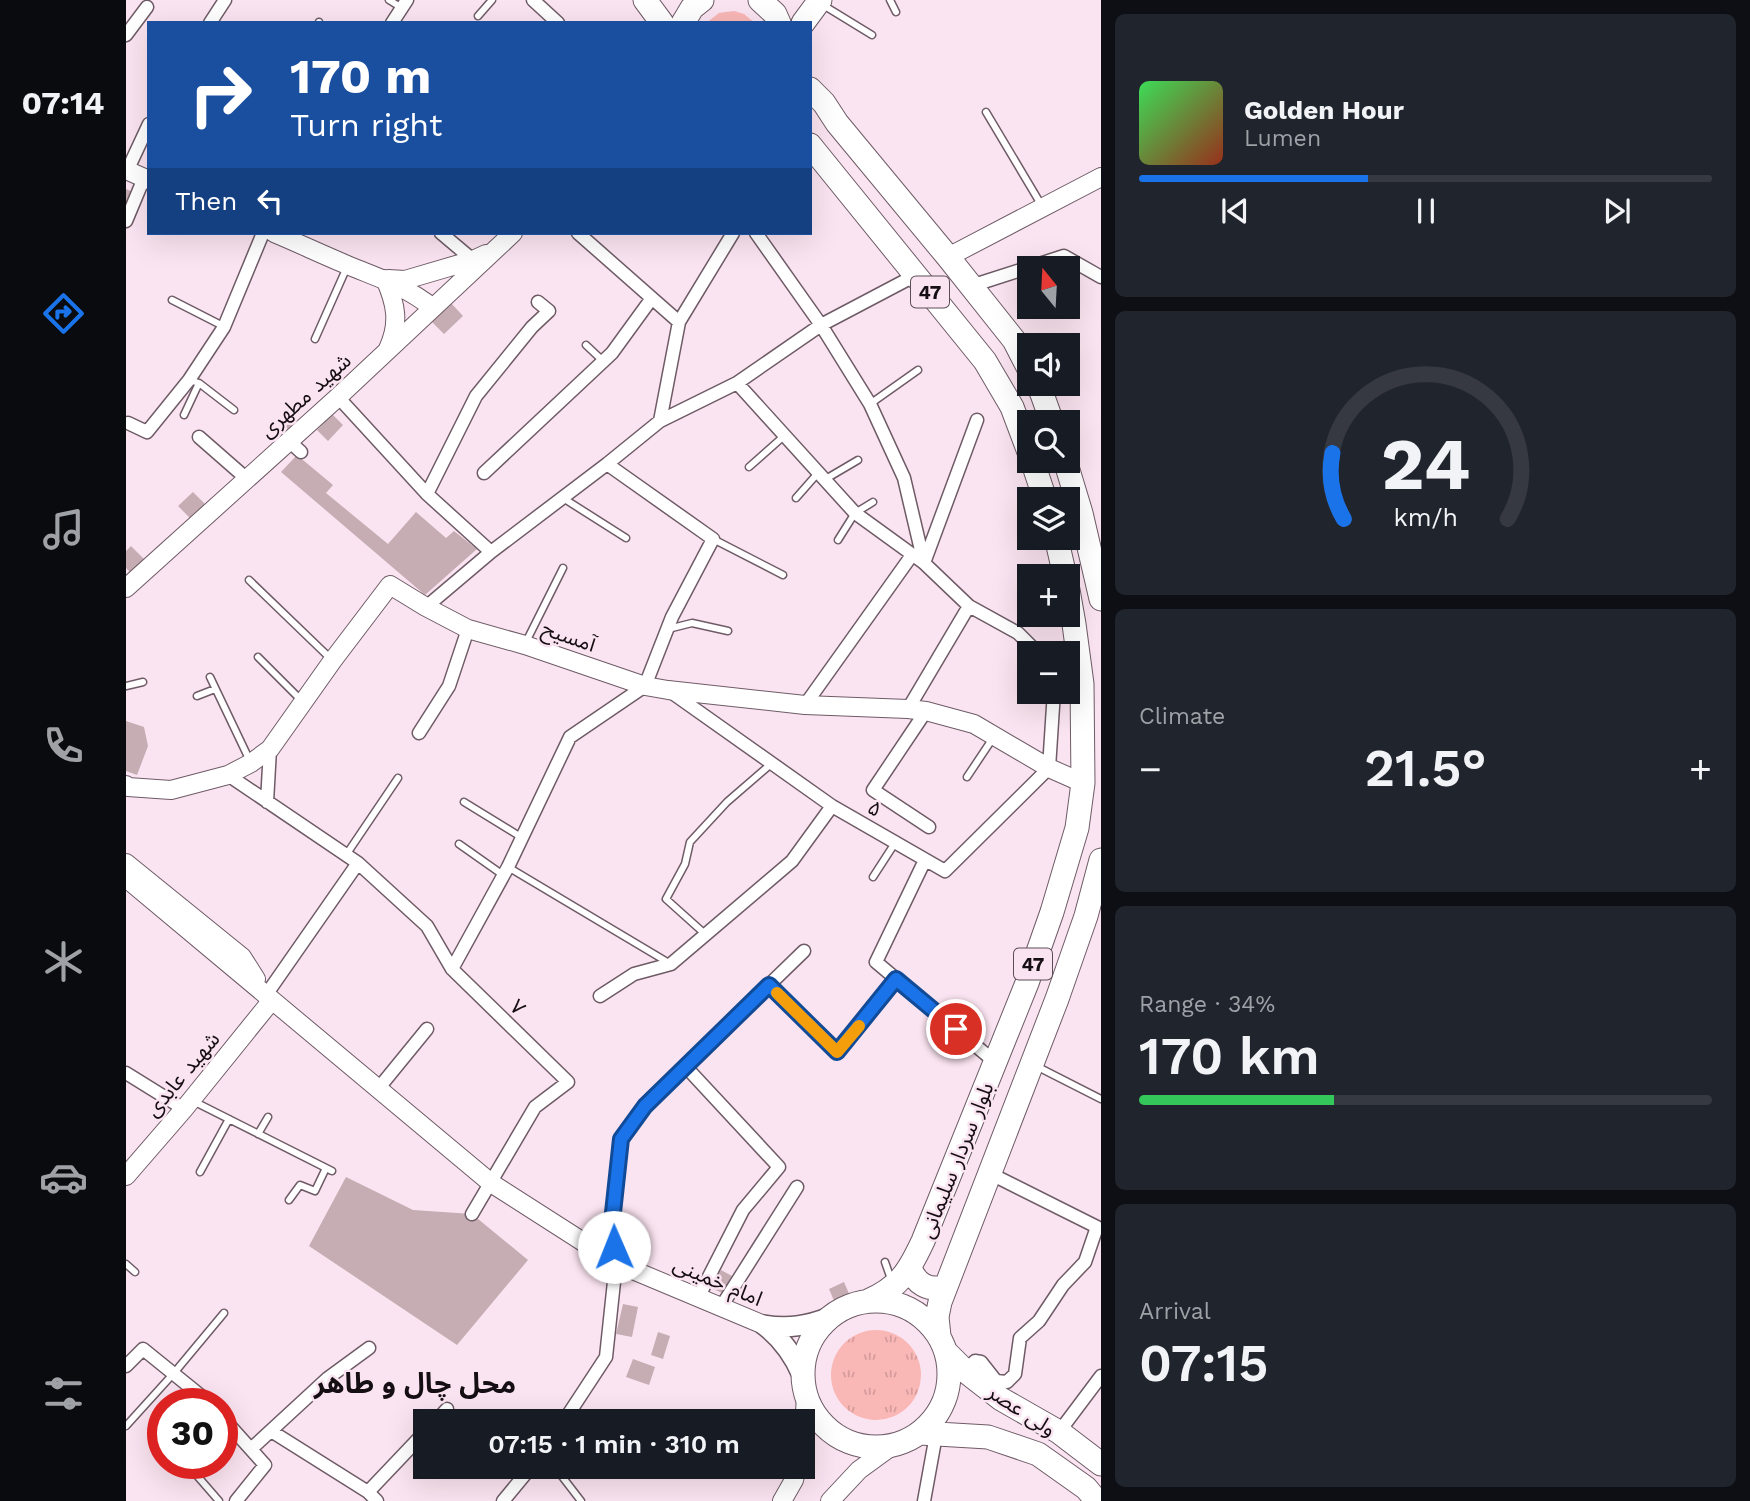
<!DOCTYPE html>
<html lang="en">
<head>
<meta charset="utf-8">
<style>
	body { margin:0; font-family:"Work Sans","Noto Sans Arabic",sans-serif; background:#20242c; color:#f1f3f6; height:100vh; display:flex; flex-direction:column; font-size:26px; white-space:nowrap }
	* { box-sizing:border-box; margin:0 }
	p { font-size:23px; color:#9ea1a6 }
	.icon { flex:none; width:38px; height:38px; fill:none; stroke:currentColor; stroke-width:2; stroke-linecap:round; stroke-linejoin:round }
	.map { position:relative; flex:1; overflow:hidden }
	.details { display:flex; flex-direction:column; gap:14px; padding:14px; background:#0d0f14; width:649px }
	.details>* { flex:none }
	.banner { position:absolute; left:21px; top:21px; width:665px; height:214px; border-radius:0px; box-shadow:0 7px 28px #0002; background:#1a4fa0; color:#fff; overflow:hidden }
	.needle { width:46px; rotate:342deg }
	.buttons { position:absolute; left:891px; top:256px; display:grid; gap:14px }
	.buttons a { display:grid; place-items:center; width:63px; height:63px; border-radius:0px; background:#171b24; box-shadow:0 7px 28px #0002; font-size:35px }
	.speed { position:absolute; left:21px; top:1388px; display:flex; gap:14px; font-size:35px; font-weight:700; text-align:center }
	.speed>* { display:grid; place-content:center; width:91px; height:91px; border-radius:50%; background:#171b24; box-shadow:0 7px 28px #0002; line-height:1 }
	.speed .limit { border:10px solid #d22; background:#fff; color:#111 }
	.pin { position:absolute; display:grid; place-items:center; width:60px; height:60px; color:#fff; margin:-30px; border:4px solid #fff; border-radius:50%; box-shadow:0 2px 7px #0007 }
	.me { position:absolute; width:77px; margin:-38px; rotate:359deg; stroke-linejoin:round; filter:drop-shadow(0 0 5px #0008) }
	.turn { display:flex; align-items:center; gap:24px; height:147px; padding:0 28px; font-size:32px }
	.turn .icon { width:91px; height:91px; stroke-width:2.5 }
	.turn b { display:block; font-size:49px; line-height:60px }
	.then { display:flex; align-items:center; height:66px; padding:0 28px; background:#0003; gap:14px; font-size:26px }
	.big { font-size:52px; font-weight:600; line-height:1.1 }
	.details .tile { flex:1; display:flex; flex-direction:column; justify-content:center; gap:10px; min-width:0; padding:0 24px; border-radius:10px; background:#20242c }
	.details .dial { align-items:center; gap:0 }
	.dial svg { height:182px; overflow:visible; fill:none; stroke:#363941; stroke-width:7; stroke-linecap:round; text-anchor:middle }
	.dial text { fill:#f1f3f6; stroke:none }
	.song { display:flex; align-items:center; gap:21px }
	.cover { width:84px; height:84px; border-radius:10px; background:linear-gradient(135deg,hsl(130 70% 55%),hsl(10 70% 35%)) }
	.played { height:7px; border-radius:4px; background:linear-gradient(90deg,#1a73e8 40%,#363941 40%) }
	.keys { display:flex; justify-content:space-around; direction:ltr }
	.heat { display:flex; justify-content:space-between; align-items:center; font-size:38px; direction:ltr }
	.charge { height:10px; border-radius:5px; background:linear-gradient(90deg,#34c759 34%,#363941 0) }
	.trip { position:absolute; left:287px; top:1409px; width:402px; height:70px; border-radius:0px; background:#171b24; box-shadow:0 7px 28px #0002; font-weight:600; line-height:70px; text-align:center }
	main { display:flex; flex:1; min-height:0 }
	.dock { display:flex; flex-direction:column; width:126px; justify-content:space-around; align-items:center; background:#090b0e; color:#9ea1a6 }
	.dock .icon { width:49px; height:49px }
	.dock .selected { color:#1a73e8 }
	.dock b { font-size:32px; color:#f1f3f6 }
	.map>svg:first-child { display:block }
	.grass { fill:url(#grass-tufts) }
	.building { fill:#c6adb3 }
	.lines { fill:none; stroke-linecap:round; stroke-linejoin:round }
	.lane-casing { stroke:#6e5b66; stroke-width:9 }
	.street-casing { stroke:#6e5b66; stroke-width:15 }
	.secondary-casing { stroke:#6e5b66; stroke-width:20 }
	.primary-casing { stroke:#6e5b66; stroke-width:22 }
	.highway-casing { stroke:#6e5b66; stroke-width:25 }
	.lane { stroke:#fff; stroke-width:6 }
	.street { stroke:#fff; stroke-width:12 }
	.secondary { stroke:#fff; stroke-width:18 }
	.primary { stroke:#fff; stroke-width:19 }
	.highway { stroke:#fff; stroke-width:23 }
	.route-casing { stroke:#114b97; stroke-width:18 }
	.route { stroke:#1a73e8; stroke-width:12 }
	.slow { stroke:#f59e0b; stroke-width:12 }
	.labels { text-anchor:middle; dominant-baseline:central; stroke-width:5; stroke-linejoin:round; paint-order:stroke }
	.shield { fill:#fbe4f1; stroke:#5a4e55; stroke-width:2 }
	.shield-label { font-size:19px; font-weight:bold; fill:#150e12 }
	.street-label { font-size:21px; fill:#150e12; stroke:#fbe4f1 }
	.district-label { font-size:28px; font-weight:bold; fill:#150e12; stroke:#fbe4f1 }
</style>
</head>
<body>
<main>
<nav class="dock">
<b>07:14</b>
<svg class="icon selected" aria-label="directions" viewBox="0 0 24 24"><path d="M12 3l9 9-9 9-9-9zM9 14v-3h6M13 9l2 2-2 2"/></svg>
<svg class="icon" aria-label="music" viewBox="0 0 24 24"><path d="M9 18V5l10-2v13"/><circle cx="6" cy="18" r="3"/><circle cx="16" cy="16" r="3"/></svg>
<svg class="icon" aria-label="phone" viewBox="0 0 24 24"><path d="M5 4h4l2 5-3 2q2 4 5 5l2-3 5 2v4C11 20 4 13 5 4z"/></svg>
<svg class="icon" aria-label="climate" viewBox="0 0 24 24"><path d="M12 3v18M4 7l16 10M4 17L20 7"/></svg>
<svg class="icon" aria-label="car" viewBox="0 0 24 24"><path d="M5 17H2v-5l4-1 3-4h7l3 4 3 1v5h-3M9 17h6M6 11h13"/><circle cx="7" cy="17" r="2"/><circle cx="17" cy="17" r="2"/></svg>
<svg class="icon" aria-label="filters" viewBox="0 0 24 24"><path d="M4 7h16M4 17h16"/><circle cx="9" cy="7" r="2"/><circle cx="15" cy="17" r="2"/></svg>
</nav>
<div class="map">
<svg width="975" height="1501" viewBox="0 0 975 1501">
	<defs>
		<pattern id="grass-tufts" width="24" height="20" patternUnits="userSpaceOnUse" patternTransform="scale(1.75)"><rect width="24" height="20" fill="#f9b7b6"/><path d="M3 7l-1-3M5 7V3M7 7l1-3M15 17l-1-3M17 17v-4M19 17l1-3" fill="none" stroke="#d59c9b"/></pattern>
	</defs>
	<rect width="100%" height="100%" fill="#fbe4f1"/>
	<path class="grass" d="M608,11l10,3 11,9h-49l13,-10z
		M705 1375a45 45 0 1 1 90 0a45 45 0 1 1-90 0Z"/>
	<path class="building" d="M0,189l7,3 -7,18z
		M325,303l12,13 -19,18 -12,-12z
		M165,413l9,10 -10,9 -8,-10z
		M206,414l11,11 -15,16 -11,-11z
		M171,455l36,30 -7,8 62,51 28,-32 30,26 8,-7 23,18 -52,46 -144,-123z
		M67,492l14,14 -15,14 -14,-14z
		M5,546l15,15 -14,13 -6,-6v-17z
		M0,721l18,6 4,19 -11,29 -11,-4z
		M220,1177l67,33 59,4 56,46 -71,85 -148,-99z
		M595,1270l11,6 -10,17 -11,-5z
		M718,1282l6,14 -15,7 -6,-14z
		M497,1304l15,3 -6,30 -16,-3z
		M532,1332l12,4 -7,23 -12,-4z
		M507,1359l22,8 -6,18 -23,-8z"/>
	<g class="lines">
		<g class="lane-casing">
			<path id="lane" d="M263,0l13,8
				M764,0l6,12
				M697,5l49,30
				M352,16l14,-16
				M193,23v-1
				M860,112l56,94
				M46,300l51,26
				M189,339l32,-72
				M460,345l17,16
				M63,380l10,3 35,27
				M744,404l48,-34
				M58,415l15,-32
				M623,467l35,-31
				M698,480l34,-20
				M437,498l63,40
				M670,498l22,-25
				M587,539l70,36
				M712,540l17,-27 18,-11
				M123,580l82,79
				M542,629l24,-6 36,8
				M399,644l38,-76
				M132,657l43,43
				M84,677l40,84
				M0,686l17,-4
				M71,696l18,-7
				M841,777l26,-39
				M338,802l57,35
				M333,844l44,31
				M220,855l52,-77
				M382,867l161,96
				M747,877l22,-34
				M579,934l-39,-35 19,-35 5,-22 37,-40 44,-38
				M910,1066l65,33
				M67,1101l139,70
				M132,1134l10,-17
				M74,1172l29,-53
				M163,1200l11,-15 15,6 11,-23
				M759,1262l7,20
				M0,1264l9,8
				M447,1408l17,13
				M0,1426l48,-53 50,-60
				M428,1466l27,35
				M67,1471l26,30"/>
		</g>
		<g class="street-casing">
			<path id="street" d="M407,0l25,23
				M84,23l15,-23
				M266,23l15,-23
				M0,35l21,-28
				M1,171l22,-47
				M0,221l18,-43
				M315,233l32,27
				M452,233l101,89
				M630,233l65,92 49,79 34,74 20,85
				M845,286l93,-30 37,21
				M611,383l118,130 69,50 45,43 49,27 20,20
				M212,397l89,97 64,58
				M534,421l19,-99 54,-89
				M2,423l19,9 42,-52 35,-53 39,-94
				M73,437l48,42
				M163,441l12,11
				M358,473l128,-120 40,-55
				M301,494l49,-98 56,-69 17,-16 -11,-9
				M798,563l53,-143
				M300,607l65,-55 116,-88 53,-43 77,-38 84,-58 95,-50
				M545,692l161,114 113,65 104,-103 5,-77
				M679,705l107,-150
				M782,709l61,-103
				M800,711l-53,79 56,37
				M293,733l30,-47 19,-57
				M102,775l130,88 69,63 25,43 116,113 -33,25 -63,107
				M141,802l3,-53
				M799,860l-49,102 119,100
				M326,969l56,-102 62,-130 75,-51 27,-69 41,-78 -106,-75
				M643,985l68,67 59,-73
				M140,995l92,-132
				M474,996l34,-22 37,-10 121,-103 40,-55
				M560,1067l93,100 -36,43 -45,88
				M0,1073l58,36
				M252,1089l49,-60
				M595,1307l76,-120
				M0,1366l17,-17 68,55
				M839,1371l10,-10 6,1 15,19 11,1 8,-8 5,-36 19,-17 24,-36 22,-23 12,-35 -108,-54
				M96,1417l43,48 -29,36
				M310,1421l11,-12
				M438,1421l42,-64 10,-94 -5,-32 10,-92 23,-33 160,-155
				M145,1431l97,61 9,9
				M933,1432l42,-56
				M125,1449l77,-71 41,-30
				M242,1492l57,-60
				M377,1501l29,-35
				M798,1501l12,-66"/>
		</g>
		<g class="secondary-casing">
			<path id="secondary" d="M0,170l23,10
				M148,233c24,10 47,21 71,31 33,14 59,21 88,44
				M822,257l153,-80
				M259,279c11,25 15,44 3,70
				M262,279l17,1 68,-20 13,-6
				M0,588l212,-191 175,-164
				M0,785l2,2 43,3 57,-15 23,-12 19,-14 63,-89 57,-75 36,22 42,22 57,16 120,41 23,4 137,15 103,4 18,2 48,13 75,44 34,15
				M0,863l116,94 14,22
				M0,878l365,305 125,80 148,62
				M0,1176l58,-67 88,-109
				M677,1438l3,-40
				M656,1501l12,-21 3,-14
				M704,1501l29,-31 33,-24"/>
		</g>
		<g class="primary-casing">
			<path id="primary" d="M638,1325c24,4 43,1 66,-8
				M638,1325c18,14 29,29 38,50"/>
		</g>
		<g class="highway-casing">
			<path id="highway" d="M519,0l17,23
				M634,0l15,14 4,9
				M557,23l9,-15 10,-8
				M677,23l17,-23
				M684,89l14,14 13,20 111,134 66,83 15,29
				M684,145l175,216 27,46 17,45
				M911,383l5,11 10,28
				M906,460l13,39
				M939,460l16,53 20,86
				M930,537l9,39
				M784,1268c6,16 18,23 35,19
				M677 1374a73 73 0 1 1 146 0a73 73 0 1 1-146 0Z
				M742,1301c32,-14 41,-30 55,-60l104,-258 25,-71 25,-84 6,-45 -1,-99 -8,-60 -6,-34
				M813,1336l-2,-19 3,-15 117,-303 29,-83 15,-56
				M820,1352l19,19 36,28 58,33 42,32
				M794,1433l68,4 50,17 48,34 11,13"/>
		</g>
		<use href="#lane" class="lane"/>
		<use href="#street" class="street"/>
		<use href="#secondary" class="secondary"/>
		<use href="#primary" class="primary"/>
		<use href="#highway" class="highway"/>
	</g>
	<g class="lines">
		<g class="route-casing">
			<path id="route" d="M488,1247l-3,-16 10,-92 24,-33 124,-121 68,67 59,-73 60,50"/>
		</g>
		<use href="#route" class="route"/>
		<path class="slow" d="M651,993l60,59 22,-26"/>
	</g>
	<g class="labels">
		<g class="shield">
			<rect x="785" y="276.5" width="38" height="31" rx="5"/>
			<rect x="888" y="948.5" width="38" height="31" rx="5"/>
		</g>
		<g class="shield-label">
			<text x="804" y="292">47</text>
			<text x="907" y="964">47</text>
		</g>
		<g class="street-label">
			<text transform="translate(179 395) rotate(-42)">شهید مطهری</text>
			<text transform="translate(443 636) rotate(19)">آمسیح</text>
			<text transform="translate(749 808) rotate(30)">۵</text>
			<text transform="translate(392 1007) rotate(44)">۷</text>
			<text transform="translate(56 1074) rotate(-50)">شهید عابدی</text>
			<text transform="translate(830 1160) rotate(-68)">بلوار سردار سلیمانی</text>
			<text transform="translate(592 1281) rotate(23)">امام خمینی</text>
			<text transform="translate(896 1410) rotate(33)">ولی عصر</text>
		</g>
		<g class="district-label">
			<text x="289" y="1383">محل چال و طاهر</text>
		</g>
	</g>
</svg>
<div class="buttons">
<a><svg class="needle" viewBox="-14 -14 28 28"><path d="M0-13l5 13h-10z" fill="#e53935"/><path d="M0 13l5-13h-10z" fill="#9ea1a6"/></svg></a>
<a><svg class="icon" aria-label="sound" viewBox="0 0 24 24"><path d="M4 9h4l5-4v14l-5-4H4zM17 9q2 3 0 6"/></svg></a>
<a><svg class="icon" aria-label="search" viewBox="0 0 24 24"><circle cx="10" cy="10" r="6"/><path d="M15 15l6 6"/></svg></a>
<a><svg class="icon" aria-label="layers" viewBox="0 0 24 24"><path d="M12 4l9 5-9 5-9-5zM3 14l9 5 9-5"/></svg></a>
<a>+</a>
<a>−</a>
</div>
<div class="speed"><div class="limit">30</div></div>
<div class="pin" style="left:830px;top:1029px;background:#d93025"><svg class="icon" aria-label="arrive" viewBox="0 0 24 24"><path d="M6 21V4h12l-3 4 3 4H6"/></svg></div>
<svg class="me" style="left:488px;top:1247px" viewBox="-20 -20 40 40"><circle r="19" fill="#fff"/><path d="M0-13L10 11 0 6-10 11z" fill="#1a73e8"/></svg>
<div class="trip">07:15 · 1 min · 310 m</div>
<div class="banner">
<div class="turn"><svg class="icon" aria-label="right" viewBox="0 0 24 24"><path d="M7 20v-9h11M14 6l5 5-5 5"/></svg><div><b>170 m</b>Turn right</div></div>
<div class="then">Then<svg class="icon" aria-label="left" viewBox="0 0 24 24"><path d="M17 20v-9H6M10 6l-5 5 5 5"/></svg></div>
</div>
</div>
<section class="details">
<div class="tile">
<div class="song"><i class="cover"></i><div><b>Golden Hour</b><p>Lumen</p></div></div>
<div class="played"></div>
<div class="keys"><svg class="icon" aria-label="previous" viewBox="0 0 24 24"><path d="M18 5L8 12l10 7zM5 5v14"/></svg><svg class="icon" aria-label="pause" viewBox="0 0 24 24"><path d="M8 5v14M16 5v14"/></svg><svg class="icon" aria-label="next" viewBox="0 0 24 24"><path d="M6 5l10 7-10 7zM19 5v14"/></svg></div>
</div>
<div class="tile dial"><svg viewBox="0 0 100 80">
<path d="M14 69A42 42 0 1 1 86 69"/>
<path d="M14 69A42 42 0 0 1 9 40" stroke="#1a73e8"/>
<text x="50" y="56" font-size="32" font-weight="700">24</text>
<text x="50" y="72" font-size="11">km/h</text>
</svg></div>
<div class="tile"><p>Climate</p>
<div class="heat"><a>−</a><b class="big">21.5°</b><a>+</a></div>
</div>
<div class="tile"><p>Range · 34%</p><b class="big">170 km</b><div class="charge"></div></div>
<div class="tile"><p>Arrival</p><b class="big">07:15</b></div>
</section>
</main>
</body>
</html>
